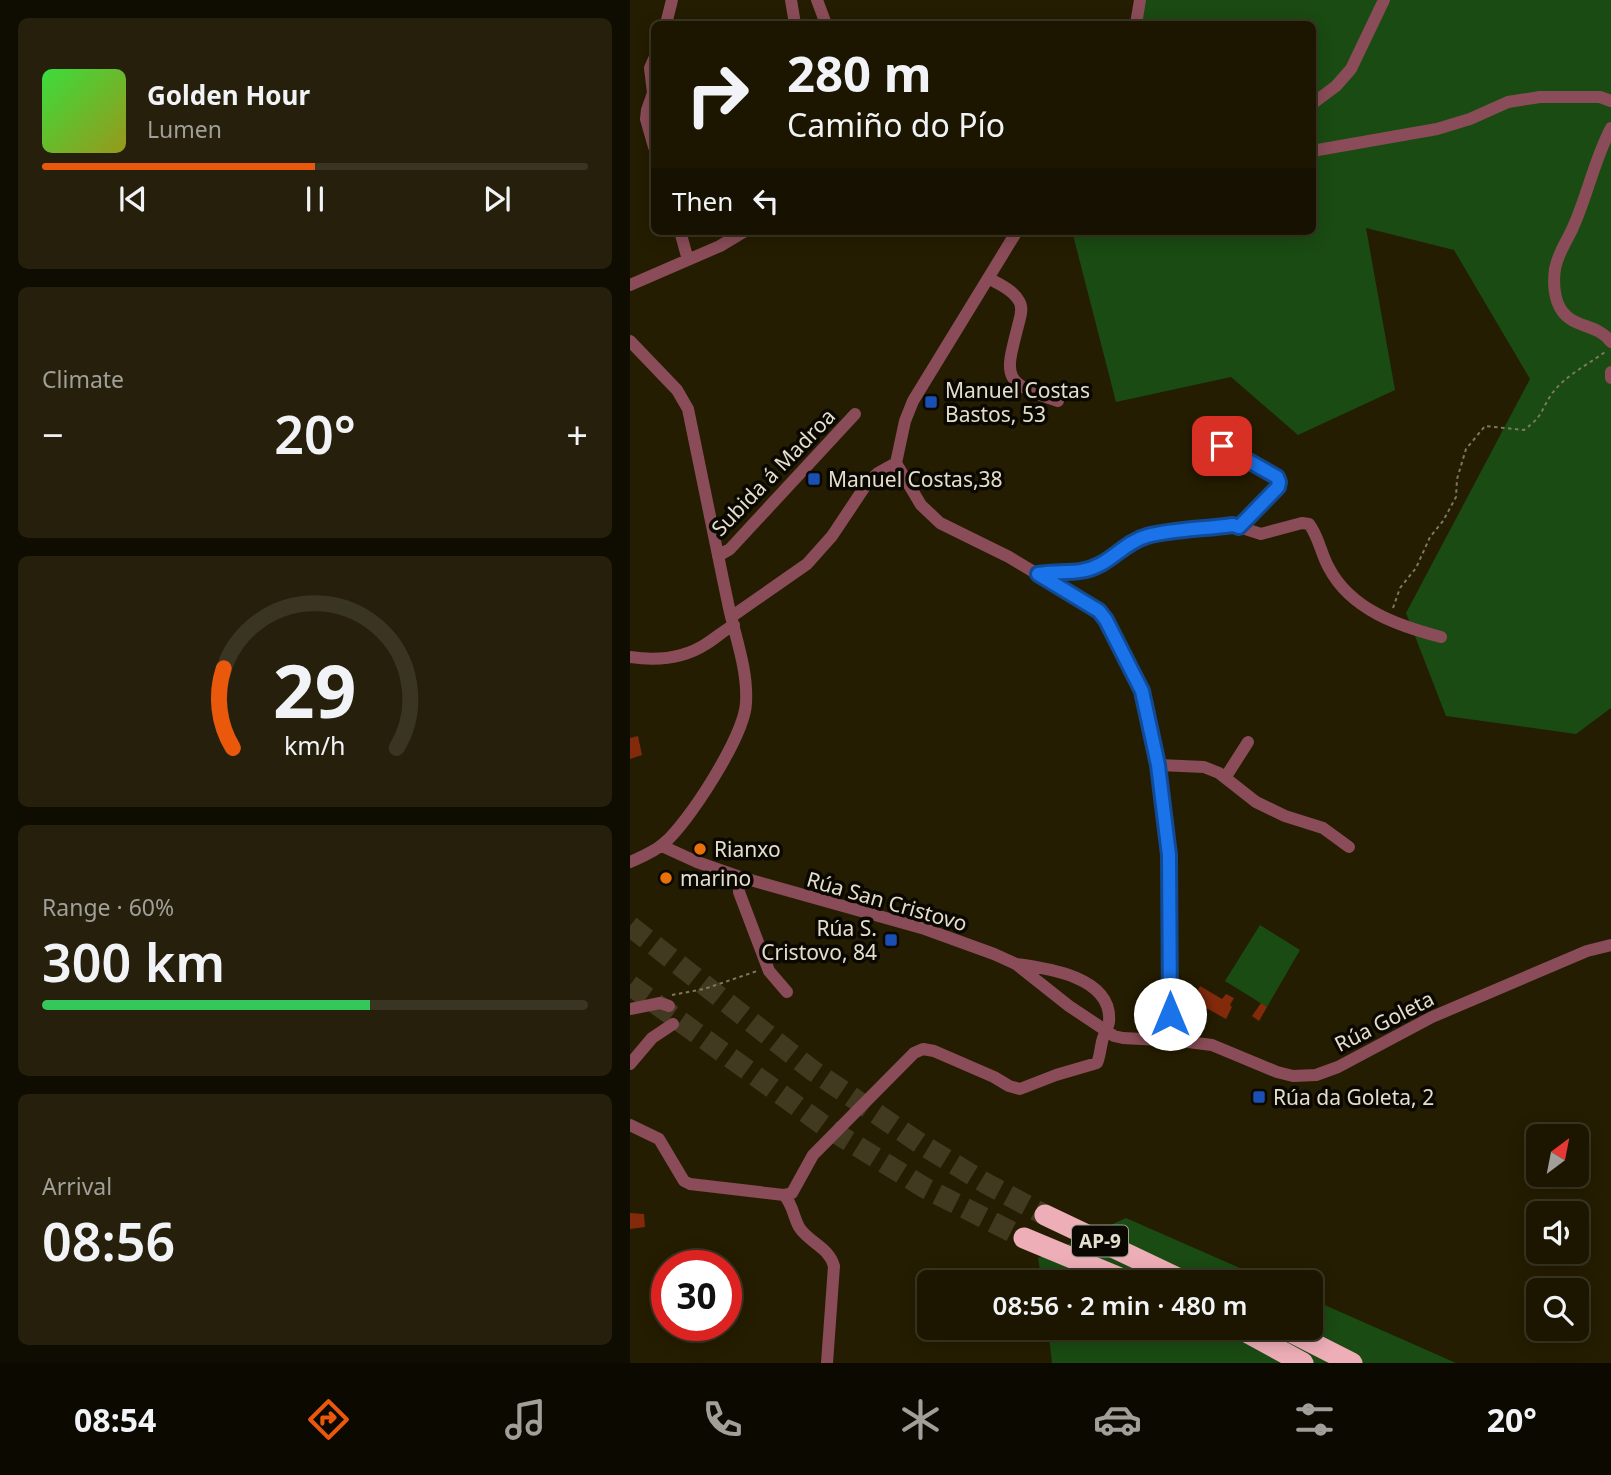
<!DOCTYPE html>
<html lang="en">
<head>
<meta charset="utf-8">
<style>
	body { margin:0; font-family:"Noto Sans",sans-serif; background:#251f0b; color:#f1f3f6; height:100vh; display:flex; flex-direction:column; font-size:26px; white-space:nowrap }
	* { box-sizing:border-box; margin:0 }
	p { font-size:23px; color:#a09f99 }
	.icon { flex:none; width:38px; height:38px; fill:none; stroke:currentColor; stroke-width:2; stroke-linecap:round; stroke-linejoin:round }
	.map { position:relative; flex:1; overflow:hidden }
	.drawer { display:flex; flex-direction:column; gap:18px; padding:18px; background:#0f0c01; width:630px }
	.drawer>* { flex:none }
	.guide { position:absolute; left:21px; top:21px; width:665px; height:214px; border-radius:10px; box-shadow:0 4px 18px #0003,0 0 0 2px #3a3523; background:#1c1601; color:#f1f3f6; overflow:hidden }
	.needle { width:46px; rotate:32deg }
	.tools { position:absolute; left:896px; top:1124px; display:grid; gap:14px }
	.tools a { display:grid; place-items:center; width:63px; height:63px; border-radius:10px; background:#1c1601; box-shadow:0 4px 18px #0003,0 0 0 2px #3a3523; font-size:35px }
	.speed { position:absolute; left:21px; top:1250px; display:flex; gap:14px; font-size:35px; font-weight:700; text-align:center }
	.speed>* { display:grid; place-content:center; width:91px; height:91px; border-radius:50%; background:#1c1601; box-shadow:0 4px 18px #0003,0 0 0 2px #3a3523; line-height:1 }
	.speed .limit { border:10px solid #d22; background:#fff; color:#111 }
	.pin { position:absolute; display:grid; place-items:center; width:60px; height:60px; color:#fff; margin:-30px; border-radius:14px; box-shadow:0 4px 10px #0006 }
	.me { position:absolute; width:77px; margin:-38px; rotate:0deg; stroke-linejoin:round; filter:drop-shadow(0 0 5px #0008) }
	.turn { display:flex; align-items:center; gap:24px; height:147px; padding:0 21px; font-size:32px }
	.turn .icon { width:91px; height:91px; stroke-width:2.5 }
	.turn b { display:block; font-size:49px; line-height:60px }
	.then { display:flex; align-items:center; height:66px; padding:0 21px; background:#0003; gap:14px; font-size:26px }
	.big { font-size:52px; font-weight:600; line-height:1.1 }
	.drawer .card { flex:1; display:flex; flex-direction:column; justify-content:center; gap:10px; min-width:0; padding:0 24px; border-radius:10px; background:#251f0b }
	.drawer .dial { align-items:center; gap:0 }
	.dial svg { height:182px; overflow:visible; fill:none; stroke:#3a3523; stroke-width:7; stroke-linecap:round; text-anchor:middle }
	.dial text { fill:#f1f3f6; stroke:none }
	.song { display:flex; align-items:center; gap:21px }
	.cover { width:84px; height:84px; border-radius:10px; background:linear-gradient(135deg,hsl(120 70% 55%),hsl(60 70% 35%)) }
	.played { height:7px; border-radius:4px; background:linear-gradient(90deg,#ea580c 50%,#3a3523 50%) }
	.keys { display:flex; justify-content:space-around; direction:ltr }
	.heat { display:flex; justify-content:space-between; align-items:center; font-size:38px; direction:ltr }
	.charge { height:10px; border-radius:5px; background:linear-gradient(90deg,#34c759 60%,#3a3523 0) }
	.trip { position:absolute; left:287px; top:1270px; width:406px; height:70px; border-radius:10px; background:#1c1601; box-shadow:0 4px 18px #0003,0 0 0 2px #3a3523; font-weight:600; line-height:70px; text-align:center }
	.tab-bar { display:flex; height:112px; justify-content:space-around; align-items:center; background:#0b0900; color:#a09f99 }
	.tab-bar .icon { width:49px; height:49px }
	.tab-bar .selected { color:#ea580c }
	.tab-bar b { font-size:32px; color:#f1f3f6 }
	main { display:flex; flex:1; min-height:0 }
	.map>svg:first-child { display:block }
	.green { fill:#1a4b12 }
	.building { fill:#832a0b }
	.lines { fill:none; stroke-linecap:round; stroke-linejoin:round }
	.highway-tunnel { stroke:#423a20; stroke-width:21; stroke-dasharray:21 10; stroke-linecap:butt }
	.path { stroke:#7f7861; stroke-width:2; stroke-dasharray:3.5 3.5; stroke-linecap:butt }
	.lane { stroke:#8a4c58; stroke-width:6 }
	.street { stroke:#8a4c58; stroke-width:12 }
	.highway { stroke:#eeaeb8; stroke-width:21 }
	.route-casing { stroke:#114b97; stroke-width:18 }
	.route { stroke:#1a73e8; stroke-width:12 }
	.transit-dot { fill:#1a4fb4; stroke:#0b0801; stroke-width:2.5 }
	.food-dot { fill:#e8710a; stroke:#0b0801; stroke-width:2.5 }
	.labels { text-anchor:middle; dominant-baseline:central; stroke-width:7; stroke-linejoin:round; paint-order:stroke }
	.shield { fill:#0b0801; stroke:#a29e90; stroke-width:2 }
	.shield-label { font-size:19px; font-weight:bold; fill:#e3decd }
	.poi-label { font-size:21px; fill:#e3decd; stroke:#0b0801; text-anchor:start }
	.street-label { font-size:21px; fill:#e3decd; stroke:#0b0801 }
</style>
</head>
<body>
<main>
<section class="drawer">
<div class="card">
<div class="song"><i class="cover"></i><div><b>Golden Hour</b><p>Lumen</p></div></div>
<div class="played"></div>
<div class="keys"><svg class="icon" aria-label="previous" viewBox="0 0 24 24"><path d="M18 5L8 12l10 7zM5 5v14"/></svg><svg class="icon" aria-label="pause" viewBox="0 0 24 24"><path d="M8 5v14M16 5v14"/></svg><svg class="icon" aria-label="next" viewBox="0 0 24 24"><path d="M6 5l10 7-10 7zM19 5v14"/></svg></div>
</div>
<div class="card"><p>Climate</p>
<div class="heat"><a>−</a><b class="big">20°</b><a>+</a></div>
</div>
<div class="card dial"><svg viewBox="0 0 100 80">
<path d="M14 69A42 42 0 1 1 86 69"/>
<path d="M14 69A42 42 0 0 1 10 34" stroke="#ea580c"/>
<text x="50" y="56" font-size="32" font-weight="700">29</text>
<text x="50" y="72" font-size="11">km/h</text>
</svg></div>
<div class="card"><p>Range · 60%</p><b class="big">300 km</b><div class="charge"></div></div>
<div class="card"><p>Arrival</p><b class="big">08:56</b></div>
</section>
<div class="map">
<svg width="981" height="1363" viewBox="0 0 981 1363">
	<rect width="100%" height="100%" fill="#251d01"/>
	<path class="green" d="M512,0h469v708l-35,26 -130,-18 -40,-103 124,-234 -76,-129 -88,-22 29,162 -97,45 -67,-58 -115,25 -44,-171h240v-207h-173z
		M630,925l40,25 -33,57 -42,-26z
		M496,1218l148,65h-232l-4,-25z
		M681,1299l145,64h-404l-4,-35h263z"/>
	<path class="building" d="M8,736l4,19 -12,4v-21z
		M570,986l22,13 4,-5 8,4 -4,7 2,2 -6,12 -34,-19z
		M631,1003l6,4 -8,14 -7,-5z
		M548 1021a6 6 0 1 1 12 0a6 6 0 1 1-12 0Z
		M0,1213l14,1 1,13 -15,2z"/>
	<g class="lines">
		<path class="highway-tunnel" d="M0,926l182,144 109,74 66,40 58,31
			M0,985l196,142 99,61 99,50"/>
		<path class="path" d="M763,608l7,-20 16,-20 14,-31 13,-16 13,-24 1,-18 9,-30 19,-23 39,4c19,-14 16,-18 27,-35 12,-18 36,-30 54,-43
			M42,995l32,-6 53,-18"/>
		<path class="lane" d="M592,446l27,17 28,14 2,5 -1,5 -38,39"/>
		<path class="street" d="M161,0l4,24
			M187,0l9,24
			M36,24l6,-24
			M506,24l4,-24
			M24,59l-4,9 3,25 -6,17 -1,9 8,28
			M682,104l24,-18 15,-17 33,-69
			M981,128c-16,30 -23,65 -37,97 -6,15 -16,27 -19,44 -2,13 -1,31 7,42 12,17 36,13 49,31
			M682,151l125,-22 33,-10 38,-17 32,-5h60l11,4
			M50,231l8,29
			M358,278c11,6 25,12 31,23 4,6 2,14 0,21 -14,55 -19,60 39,79
			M0,285l90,-39 25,-15
			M0,341l47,49 11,19c14,67 27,133 41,199 7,31 19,63 17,95 -1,32 -58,121 -83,141 -9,8 -22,13 -33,18
			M981,372v6
			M266,463l25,42 19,18 69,34 90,54 7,9 36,71 17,74 10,90 1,185
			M266,463l9,-42 8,-20 104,-170
			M88,556l12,-7 125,-135
			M408,574l15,-2 25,1 24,-10 20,-15 24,-12 87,-11 28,9 41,-11 7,1c10,13 12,30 20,44 22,42 70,58 112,69
			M101,617l76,-53 25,-28 36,-54 10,-9 18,-10
			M0,657c27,4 53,2 76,-13 10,-6 18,-14 28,-19
			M529,765l45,2 15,6 37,29 29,14 38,12 26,19
			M595,778l23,-36
			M32,846l35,16 43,15 185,52 69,25 22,10 53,42 45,30 9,2 57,3 32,4 65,27 16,4 23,-1 22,-8 94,-50 155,-66 24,-6
			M110,877l-1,15 30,79 18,21
			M0,1009l30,-6 9,3
			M0,1064l22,-26 21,-14
			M0,1125l29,14 25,42 6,3 94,11 8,-2 21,-38 101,-102 9,-4 11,2 60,26 15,9 11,3 36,-14 41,-12c3,-7 3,-13 5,-21 1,-7 6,-13 7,-20 4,-45 -62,-54 -93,-58
			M154,1195c9,10 9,21 15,32 9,15 30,20 35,39l-7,97"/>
		<path class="highway" d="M415,1215l143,68
			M394,1238l108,45
			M609,1328l64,35
			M653,1328l69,35"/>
	</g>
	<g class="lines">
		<g class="route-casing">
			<path id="route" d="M540,1014l-1,-159 -11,-90 -16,-74 -36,-71 -7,-9 -61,-37c24,-4 41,2 63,-10 16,-9 28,-23 46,-28 27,-7 58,-7 86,-11l6,2 39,-40 1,-5 -2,-5 -55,-31"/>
		</g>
		<use href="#route" class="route"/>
	</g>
	<g class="transit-dot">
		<rect x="294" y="395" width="14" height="14" rx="3.5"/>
		<rect x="177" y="472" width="14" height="14" rx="3.5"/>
		<rect x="254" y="933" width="14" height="14" rx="3.5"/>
		<rect x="622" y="1090" width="14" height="14" rx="3.5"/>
	</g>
	<g class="food-dot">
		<circle cx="70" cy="849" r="7"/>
		<circle cx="36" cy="878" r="7"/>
	</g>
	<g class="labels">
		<rect class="shield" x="442" y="1225.5" width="56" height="31" rx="5"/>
		<g class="shield-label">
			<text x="470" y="1241">AP-9</text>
		</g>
		<g class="poi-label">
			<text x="315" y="390">Manuel Costas<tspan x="315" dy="24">Bastos, 53</tspan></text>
			<text x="198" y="479">Manuel Costas,38</text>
			<text x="84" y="849">Rianxo</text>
			<text x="50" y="878">marino</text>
			<text x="247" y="928" text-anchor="end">Rúa S.<tspan x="247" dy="24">Cristovo, 84</tspan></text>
			<text x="643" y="1097">Rúa da Goleta, 2</text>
		</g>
		<g class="street-label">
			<text transform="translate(143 472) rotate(-46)">Subida á Madroa</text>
			<text transform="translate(257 901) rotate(16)">Rúa San Cristovo</text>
			<text transform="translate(754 1021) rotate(-27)">Rúa Goleta</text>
		</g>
	</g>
</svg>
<div class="tools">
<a><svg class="needle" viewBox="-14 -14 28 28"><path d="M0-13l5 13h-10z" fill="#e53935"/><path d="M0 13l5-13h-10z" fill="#a09f99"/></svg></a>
<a><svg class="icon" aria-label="sound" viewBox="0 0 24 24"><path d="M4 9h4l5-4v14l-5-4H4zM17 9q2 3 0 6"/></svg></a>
<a><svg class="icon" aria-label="search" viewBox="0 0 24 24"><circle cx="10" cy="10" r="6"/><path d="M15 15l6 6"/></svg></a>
</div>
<div class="speed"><div class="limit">30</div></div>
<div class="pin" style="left:592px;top:446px;background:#d93025"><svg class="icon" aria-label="arrive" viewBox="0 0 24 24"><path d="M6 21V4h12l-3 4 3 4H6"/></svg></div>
<svg class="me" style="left:540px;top:1014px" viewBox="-20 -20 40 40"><circle r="19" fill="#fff"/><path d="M0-13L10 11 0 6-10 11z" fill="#1a73e8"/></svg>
<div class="trip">08:56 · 2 min · 480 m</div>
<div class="guide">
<div class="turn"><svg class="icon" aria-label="right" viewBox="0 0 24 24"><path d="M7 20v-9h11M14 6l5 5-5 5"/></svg><div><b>280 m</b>Camiño do Pío</div></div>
<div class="then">Then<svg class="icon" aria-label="left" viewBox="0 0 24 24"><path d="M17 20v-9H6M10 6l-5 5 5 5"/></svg></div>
</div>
</div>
</main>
<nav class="tab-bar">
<b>08:54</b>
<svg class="icon selected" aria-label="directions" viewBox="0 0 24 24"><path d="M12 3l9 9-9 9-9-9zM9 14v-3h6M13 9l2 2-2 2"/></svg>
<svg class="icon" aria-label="music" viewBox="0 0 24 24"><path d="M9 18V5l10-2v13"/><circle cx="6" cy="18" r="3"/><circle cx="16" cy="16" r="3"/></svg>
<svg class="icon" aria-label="phone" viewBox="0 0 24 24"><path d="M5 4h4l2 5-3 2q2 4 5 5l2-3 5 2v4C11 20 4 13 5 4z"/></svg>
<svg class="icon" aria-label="climate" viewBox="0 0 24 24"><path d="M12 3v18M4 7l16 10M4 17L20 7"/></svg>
<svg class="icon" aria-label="car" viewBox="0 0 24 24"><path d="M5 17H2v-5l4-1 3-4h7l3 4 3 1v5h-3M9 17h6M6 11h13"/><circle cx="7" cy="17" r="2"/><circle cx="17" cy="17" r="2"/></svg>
<svg class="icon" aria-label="filters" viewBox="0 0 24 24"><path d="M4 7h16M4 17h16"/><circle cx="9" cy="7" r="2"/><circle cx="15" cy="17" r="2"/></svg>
<b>20°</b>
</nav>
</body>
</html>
